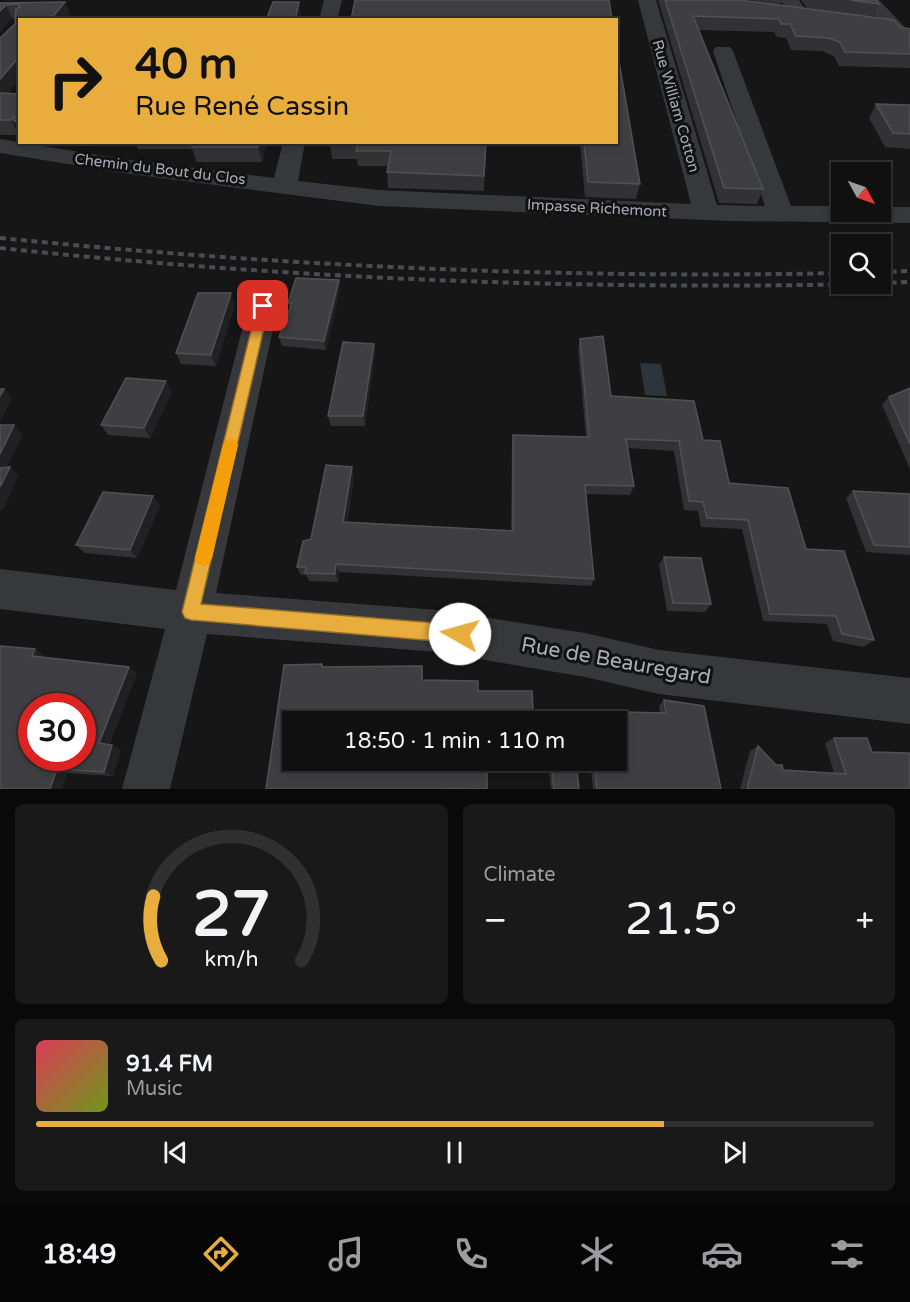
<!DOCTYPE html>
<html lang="en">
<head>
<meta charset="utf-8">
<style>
	body { margin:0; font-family:"Varela Round",sans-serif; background:#19191a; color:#f1f3f6; height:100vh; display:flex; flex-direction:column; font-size:22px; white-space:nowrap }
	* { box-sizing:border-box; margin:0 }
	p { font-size:20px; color:#9c9d9f }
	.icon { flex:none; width:33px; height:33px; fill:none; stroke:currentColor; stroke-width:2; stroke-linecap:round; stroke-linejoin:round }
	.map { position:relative; height:789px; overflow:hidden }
	.details { display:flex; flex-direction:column; gap:15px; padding:15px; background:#090909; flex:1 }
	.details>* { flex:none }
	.top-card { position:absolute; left:18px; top:18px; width:600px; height:126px; border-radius:0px; box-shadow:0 3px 9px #0003,0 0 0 2px #303031; background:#e8ad3d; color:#111; overflow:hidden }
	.needle { width:39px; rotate:130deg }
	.fabs { position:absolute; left:831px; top:162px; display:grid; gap:12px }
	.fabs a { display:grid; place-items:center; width:60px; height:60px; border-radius:0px; background:#101011; box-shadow:0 3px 9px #0003,0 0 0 2px #303031; font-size:30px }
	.speed { position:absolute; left:18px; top:693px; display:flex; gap:12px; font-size:30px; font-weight:700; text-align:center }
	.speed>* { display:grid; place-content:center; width:78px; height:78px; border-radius:50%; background:#101011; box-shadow:0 3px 9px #0003,0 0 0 2px #303031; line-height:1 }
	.speed .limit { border:9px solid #d22; background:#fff; color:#111 }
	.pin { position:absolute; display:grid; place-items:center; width:51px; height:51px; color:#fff; margin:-26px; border-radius:12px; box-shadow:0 3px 9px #0006 }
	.me { position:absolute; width:66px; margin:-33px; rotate:277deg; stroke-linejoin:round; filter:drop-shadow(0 0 4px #0008) }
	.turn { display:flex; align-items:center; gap:21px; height:126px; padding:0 18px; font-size:27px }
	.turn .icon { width:78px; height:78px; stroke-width:2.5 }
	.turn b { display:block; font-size:42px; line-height:51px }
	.big { font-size:45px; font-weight:600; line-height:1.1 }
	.details .tile { flex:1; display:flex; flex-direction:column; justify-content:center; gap:9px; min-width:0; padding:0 21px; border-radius:9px; background:#19191a }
	.details .dial { align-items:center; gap:0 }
	.dial svg { height:156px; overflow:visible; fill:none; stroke:#303031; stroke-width:7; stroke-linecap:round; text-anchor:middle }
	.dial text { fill:#f1f3f6; stroke:none }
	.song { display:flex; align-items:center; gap:18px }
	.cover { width:72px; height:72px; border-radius:9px; background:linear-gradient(135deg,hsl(350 70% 55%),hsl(80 70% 35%)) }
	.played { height:6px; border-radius:3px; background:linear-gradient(90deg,#e8ad3d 75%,#303031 75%) }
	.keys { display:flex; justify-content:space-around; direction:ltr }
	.heat { display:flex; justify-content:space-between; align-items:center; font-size:33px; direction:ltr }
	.details .tiles { flex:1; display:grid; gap:15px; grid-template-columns:1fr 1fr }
	.tile:last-child { grid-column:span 2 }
	.trip { position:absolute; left:282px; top:711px; width:345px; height:60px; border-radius:0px; background:#101011; box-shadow:0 3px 9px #0003,0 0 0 2px #303031; font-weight:600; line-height:60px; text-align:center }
	.tab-bar { display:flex; height:96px; justify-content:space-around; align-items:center; background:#060607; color:#9c9d9f }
	.tab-bar .icon { width:42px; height:42px }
	.tab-bar .selected { color:#e8ad3d }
	.tab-bar b { font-size:27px; color:#f1f3f6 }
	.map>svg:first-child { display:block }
	.water { fill:#2c353b }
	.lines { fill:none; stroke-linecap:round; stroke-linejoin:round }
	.minor { fill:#37383c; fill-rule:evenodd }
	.rail { stroke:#4a4c51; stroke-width:4; stroke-dasharray:6 4.5; stroke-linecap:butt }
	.wall { fill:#323235 }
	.shaded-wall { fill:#212123 }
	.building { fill:#3f3f43; stroke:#4f5155; stroke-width:1.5; fill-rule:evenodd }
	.route { fill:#e8ad3d; stroke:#977028; stroke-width:1.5 }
	.slow { fill:#f59e0b }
	.labels { text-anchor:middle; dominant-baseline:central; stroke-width:6; stroke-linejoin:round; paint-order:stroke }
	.far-street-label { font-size:15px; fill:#a8adb7; stroke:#111112 }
	.near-street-label { font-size:21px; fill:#a8adb7; stroke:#111112 }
</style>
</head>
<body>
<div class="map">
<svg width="910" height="789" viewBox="0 0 910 789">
	<rect width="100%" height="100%" fill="#161617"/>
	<path class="water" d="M640,363l21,1 6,32 -22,-1z"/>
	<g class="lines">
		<path class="minor" d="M324,0h18l-5,20h-18z
			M638,0h18l61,205 48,1 -52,-155 3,-4h14l3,4 58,155h51v6h38v-5h30v16l-180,-2 -351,-15 -256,-33 -123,-20v-14l123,20 151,19 9,-36h22l-7,39 81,9 312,14z
			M778,0h21l9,14 -3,4h-12l-7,-12z
			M861,0h18l22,23 3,4 -3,4h-12z
			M263,296l10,3 5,7 -62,287 222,17 147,23 74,17 251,28v46l-251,-30 -74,-17 -147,-25 -231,-18 -37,155h-48l43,-160 -165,-20v-40l176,21 72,-284 5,-7z"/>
		<path class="rail" d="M0,238c280,28 560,41 842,35
			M0,248c291,31 573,42 865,36
			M880,272l30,-1
			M880,283l30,-1"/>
	</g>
	<path class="wall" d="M658,0h82l170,29v39l-71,-2 -5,-10 -12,-5 -31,-1 -5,-12 -9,-1 -3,-5 -76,-2 65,159 -6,15 -38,-1z
		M749,0h32l-1,4z
		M801,0h75l3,4 -6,13 -66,-9z
		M65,2l5,13 -3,5h-47l-12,74h12v41h-20v-97l15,-14v-6h-3l-12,-15z
		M876,104l34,1v44l-25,-2 -16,-29z
		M135,142h132l-5,20h-65l-5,-13h-54z
		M486,142l-2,49 -96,-3 -1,-16 1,-6h-30l-1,-7h-25l-2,-15z
		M580,142h36l24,42 -4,15 -51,-2z
		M339,280l1,9 -14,61 -44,-4 -3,-9 11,-27 -2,-7z
		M235,304l-19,62 -35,-2 -5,-11z
		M580,339l31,57 92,44 26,43 77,66 68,91 -10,7 -31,-6 -6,-17 -64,-3 -21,-92 -41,-2 -3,-16 -14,-1 -10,-59 -46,-3 6,38 -4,9 -44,-1 8,85 -3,7 -252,-14 -1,10 -29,-1 -3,-6h-5l-4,-8 14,-28 43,-63 -7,46 164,9 1,-87 1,-9 73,2 -8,-88z
		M374,344l1,10 -10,72h-34l-3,-10z
		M910,388v81l-28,-64 7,-8z
		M172,392l-22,46 -42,-3 -7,-10z
		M853,491l57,3v61l-44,-3 -20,-54z
		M153,496l7,10 -23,52 -52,-5 -9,-8z
		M664,557l47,47 -6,8 -38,-1 -8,-46z
		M35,649l10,7 -1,2 93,15 -28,72h3l9,5 -8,26 -46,-3 -5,16h-62z
		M322,664l2,3 98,-1 1,14 55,1v10h54l1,19 127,3 -1,-7 5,-6 40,6 17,83h-128l-3,-29h26v-38h-324v38h240v4l-2,4 -43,-1v22h-221l18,-124z
		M834,738l38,14 38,37h-170l10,-38 8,-5 18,19 7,5 51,3 -9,-30z
		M549,760h2l28,29h-28l-3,-27z"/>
	<path class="shaded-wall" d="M65,2l5,13 -3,5h-17z
		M299,2l2,14 -1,4h-5z
		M6,5l6,13 -12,14v-21z
		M20,56v23l-20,25v-25z
		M14,117v4l6,11 -1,3 -8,-15z
		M259,142h8l-5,20 -4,-15z
		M339,280l1,9 -14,61 -2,-9z
		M231,293l4,11 -19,62 -5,-11z
		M374,344l1,10 -10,72 -2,-10z
		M166,381l6,11 -22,46 -6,-10z
		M4,389l8,10 -12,22v-25z
		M14,425l9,10 -21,42 -2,-2v-21z
		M10,467l9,9 -17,35 -2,-2v-22z
		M352,467l2,9 -9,54 -2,-8z
		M153,496l7,10 -23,52 -7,-8z
		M336,564l3,8 -1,10 -3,-8z
		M35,649l10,7 -3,7 -10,-7z
		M129,667l8,6 -29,74 -9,-4z
		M112,745l9,5 -8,26 -9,-4z
		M57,769l10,4 -5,16h-12z"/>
	<path class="building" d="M355,0h254l3,20h-261z
		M665,0h75l154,20 6,7 10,2v25l-65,-2 -5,-10 -12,-4 -32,-2 -6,-12h-9l-2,-5 -86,-3 70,173 -39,-1z
		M850,0h26l3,4z
		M65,2l-15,18h-30v36l-20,23v-41l15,-14 1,-15 4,-2 -2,-3 -12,1 -6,6v-8z
		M273,2h26l-4,18h-38v-2h10z
		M616,44l24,140 -52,-2 -4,-40h32z
		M0,93l20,1v27h-6v-4l-3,3h-11z
		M876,104l34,1v29l-17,-1z
		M194,142h65l-1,5h-66z
		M330,142h156l-2,34 -97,-4 4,-21h-35l2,-7h-28z
		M296,278l43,2 -15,61 -45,-4 13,-34h-4z
		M198,293h33l-20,62 -35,-2z
		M603,336l8,60 83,5 9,39 17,1 9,42 59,5 18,61 38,2 30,89 -32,-6 -6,-18 -66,-2 -22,-94 -41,-2 -4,-16 -14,-1 -10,-60 -53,-2 8,47 -49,-1 9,94 -258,-15 -1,10 -30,-1 1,-6h-9l6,-26 8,-2 15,-74 26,2 -9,55 170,9v-96l76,2 -9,-98z
		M343,342l31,2 -11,72h-35z
		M126,378l40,3 -22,47 -43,-3z
		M910,388v56l-21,-47z
		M0,389h4l-4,7z
		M0,425h14l-14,29z
		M10,467l-10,20v-19z
		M853,491l57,3v53l-36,-2z
		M103,492l50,4 -23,54 -54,-5z
		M664,557l37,1 10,46 -38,-1z
		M0,646l35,3 -3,7 97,11 -30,76 13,2 -8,27 -47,-3 -7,20h-50zM32,706h50v52h-50z
		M322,664v3l100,-1v14l56,1v10h54l1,19 133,3 -2,-13 40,6 17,83h-124l-3,-29h22v-38h-324v38h240v4l-45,-1v26l-40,-1v1h-181l18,-124z
		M834,738h33l5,14 37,1 1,3v33h-163l11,-43 18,19h6l1,5 63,4z
		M551,760h25l3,29h-25z"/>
	<path class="route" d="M263,302l6,4 -68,298 259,21 6,3 2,6 -2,6 -6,3 -269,-23 -6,-2 -3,-6 75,-306z"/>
	<path class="slow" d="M230,439l5,1 3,5 -26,113 -3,6 -5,2 -6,-2 -3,-6 28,-113 2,-5z"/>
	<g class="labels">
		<g class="far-street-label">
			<text transform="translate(676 106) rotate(74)">Rue William Cotton</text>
			<text transform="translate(160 169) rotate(7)">Chemin du Bout du Clos</text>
			<text transform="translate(597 208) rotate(3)">Impasse Richemont</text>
		</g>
		<g class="near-street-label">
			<text transform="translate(616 661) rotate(10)">Rue de Beauregard</text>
		</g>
	</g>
</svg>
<div class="fabs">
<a><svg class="needle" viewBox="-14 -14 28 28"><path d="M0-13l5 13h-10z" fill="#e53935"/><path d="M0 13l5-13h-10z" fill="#9c9d9f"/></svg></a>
<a><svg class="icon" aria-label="search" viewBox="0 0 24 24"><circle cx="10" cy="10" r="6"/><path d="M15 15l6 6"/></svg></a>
</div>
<div class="speed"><div class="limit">30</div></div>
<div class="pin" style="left:263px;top:306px;background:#d93025"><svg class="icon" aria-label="arrive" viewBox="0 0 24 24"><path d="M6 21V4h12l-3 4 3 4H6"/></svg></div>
<svg class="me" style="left:460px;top:634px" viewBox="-20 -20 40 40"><circle r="19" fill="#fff"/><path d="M0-13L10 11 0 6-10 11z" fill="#e8ad3d"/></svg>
<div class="trip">18:50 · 1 min · 110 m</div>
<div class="top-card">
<div class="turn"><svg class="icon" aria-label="right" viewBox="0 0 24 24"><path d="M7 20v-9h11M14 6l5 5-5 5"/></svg><div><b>40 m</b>Rue René Cassin</div></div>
</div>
</div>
<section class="details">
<div class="tiles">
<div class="tile dial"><svg viewBox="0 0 100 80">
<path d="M14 69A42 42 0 1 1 86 69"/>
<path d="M14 69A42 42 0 0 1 10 36" stroke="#e8ad3d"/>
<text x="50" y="56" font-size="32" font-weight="700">27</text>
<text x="50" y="72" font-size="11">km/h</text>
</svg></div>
<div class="tile"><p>Climate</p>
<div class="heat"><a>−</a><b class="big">21.5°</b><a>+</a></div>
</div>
<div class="tile">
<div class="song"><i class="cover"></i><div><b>91.4 FM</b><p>Music</p></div></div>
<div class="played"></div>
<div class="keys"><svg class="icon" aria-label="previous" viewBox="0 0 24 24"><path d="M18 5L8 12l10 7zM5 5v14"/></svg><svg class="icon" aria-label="pause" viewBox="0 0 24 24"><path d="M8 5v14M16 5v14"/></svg><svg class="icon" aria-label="next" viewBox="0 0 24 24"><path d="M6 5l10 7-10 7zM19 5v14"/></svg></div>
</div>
</div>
</section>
<nav class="tab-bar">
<b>18:49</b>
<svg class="icon selected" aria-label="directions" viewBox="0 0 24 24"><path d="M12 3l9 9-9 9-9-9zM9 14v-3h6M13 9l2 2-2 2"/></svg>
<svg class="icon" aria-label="music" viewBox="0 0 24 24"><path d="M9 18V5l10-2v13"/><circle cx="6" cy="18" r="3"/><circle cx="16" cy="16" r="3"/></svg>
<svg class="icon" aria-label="phone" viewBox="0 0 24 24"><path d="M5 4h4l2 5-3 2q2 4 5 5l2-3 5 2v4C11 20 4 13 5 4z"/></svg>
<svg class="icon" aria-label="climate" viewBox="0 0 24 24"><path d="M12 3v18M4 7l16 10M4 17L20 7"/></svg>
<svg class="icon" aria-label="car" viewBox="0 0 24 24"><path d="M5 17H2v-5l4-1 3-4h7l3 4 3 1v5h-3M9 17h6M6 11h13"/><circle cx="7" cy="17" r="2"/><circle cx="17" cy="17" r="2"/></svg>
<svg class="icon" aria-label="filters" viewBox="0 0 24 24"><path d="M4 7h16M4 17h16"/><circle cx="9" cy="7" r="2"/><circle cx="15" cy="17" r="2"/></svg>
</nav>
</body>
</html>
